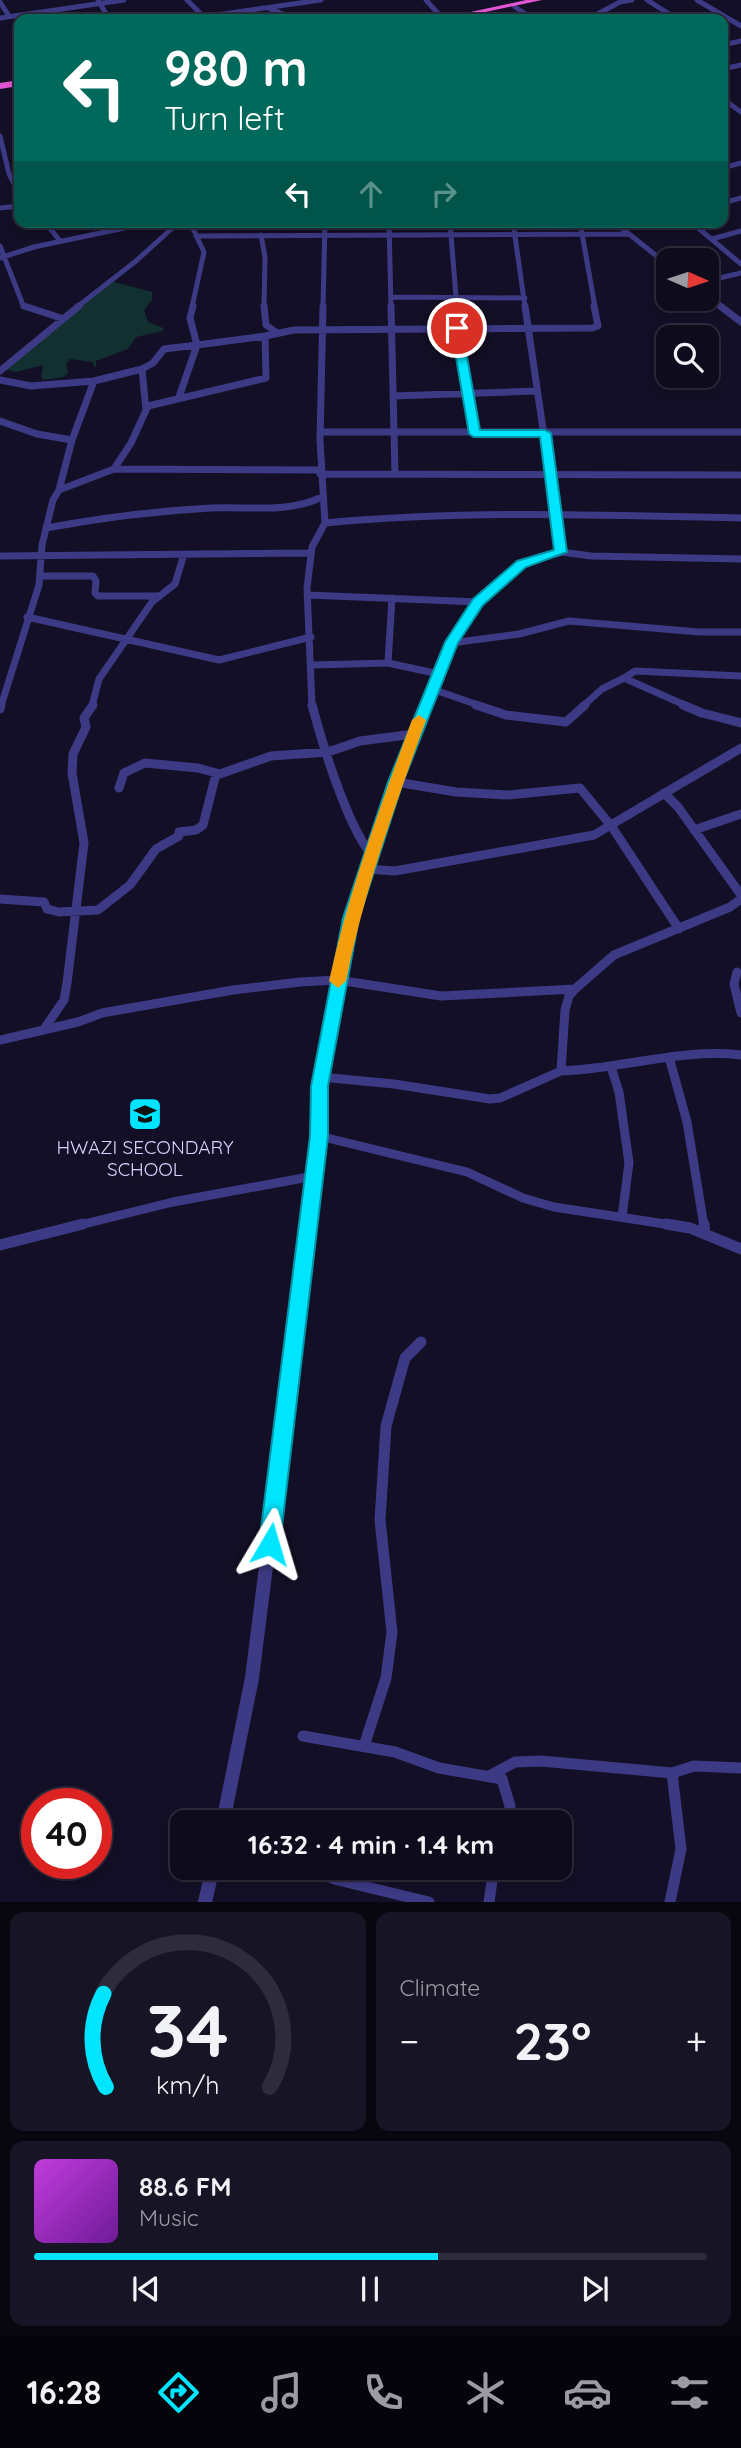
<!DOCTYPE html>
<html lang="en">
<head>
<meta charset="utf-8">
<style>
	body { margin:0; font-family:Quicksand,sans-serif; background:#171425; color:#f1f3f6; height:100vh; display:flex; flex-direction:column; font-size:26px; white-space:nowrap }
	* { box-sizing:border-box; margin:0 }
	p { font-size:23px; color:#9b9ba3 }
	.icon { flex:none; width:38px; height:38px; fill:none; stroke:currentColor; stroke-width:2; stroke-linecap:round; stroke-linejoin:round }
	.map { position:relative; height:1902px; overflow:hidden }
	.details { display:flex; flex-direction:column; gap:10px; padding:10px; background:#08060f; flex:1 }
	.details>* { flex:none }
	.hud { position:absolute; left:14px; top:14px; width:714px; height:214px; border-radius:14px; box-shadow:0 4px 10px #0003,0 0 0 2px #2e2b3b; background:#00695c; color:#fff; overflow:hidden }
	.needle { width:46px; rotate:93deg }
	.buttons { position:absolute; left:656px; top:248px; display:grid; gap:14px }
	.buttons a { display:grid; place-items:center; width:63px; height:63px; border-radius:14px; background:#0e0b1c; box-shadow:0 4px 10px #0003,0 0 0 2px #2e2b3b; font-size:35px }
	.speed { position:absolute; left:21px; top:1788px; display:flex; gap:14px; font-size:35px; font-weight:700; text-align:center }
	.speed>* { display:grid; place-content:center; width:91px; height:91px; border-radius:50%; background:#0e0b1c; box-shadow:0 4px 10px #0003,0 0 0 2px #2e2b3b; line-height:1 }
	.speed .limit { border:10px solid #d22; background:#fff; color:#111 }
	.pin { position:absolute; display:grid; place-items:center; width:60px; height:60px; color:#fff; margin:-30px; border:4px solid #fff; border-radius:50%; box-shadow:0 2px 7px #0007 }
	.me { position:absolute; width:77px; margin:-38px; rotate:7deg; stroke-linejoin:round; filter:drop-shadow(0 0 5px #0008) }
	.turn { display:flex; align-items:center; gap:24px; height:147px; padding:0 35px; font-size:32px }
	.turn .icon { width:91px; height:91px; stroke-width:2.5 }
	.turn b { display:block; font-size:49px; line-height:60px }
	.lanes { display:flex; align-items:center; height:66px; padding:0 35px; background:#0003; justify-content:center; gap:35px; direction:ltr }
	.lanes .off { opacity:.35 }
	.big { font-size:52px; font-weight:700; line-height:1.1 }
	.details .tile { flex:1; display:flex; flex-direction:column; justify-content:center; gap:10px; min-width:0; padding:0 24px; border-radius:14px; background:#171425 }
	.details .dial { align-items:center; gap:0 }
	.dial svg { height:182px; overflow:visible; fill:none; stroke:#2e2b3b; stroke-width:7; stroke-linecap:round; text-anchor:middle }
	.dial text { fill:#f1f3f6; stroke:none }
	.song { display:flex; align-items:center; gap:21px }
	.cover { width:84px; height:84px; border-radius:10px; background:linear-gradient(135deg,hsl(290 70% 55%),hsl(280 70% 35%)) }
	.played { height:7px; border-radius:4px; background:linear-gradient(90deg,#00e5ff 60%,#2e2b3b 60%) }
	.keys { display:flex; justify-content:space-around; direction:ltr }
	.heat { display:flex; justify-content:space-between; align-items:center; font-size:38px; direction:ltr }
	.details .tiles { flex:1; display:grid; gap:10px; grid-template-columns:1fr 1fr }
	.tile:last-child { grid-column:span 2 }
	.trip { position:absolute; left:170px; top:1810px; width:402px; height:70px; border-radius:14px; background:#0e0b1c; box-shadow:0 4px 10px #0003,0 0 0 2px #2e2b3b; font-weight:700; line-height:70px; text-align:center }
	.tab-bar { display:flex; height:112px; justify-content:space-around; align-items:center; background:#06040b; color:#9b9ba3 }
	.tab-bar .icon { width:49px; height:49px }
	.tab-bar .selected { color:#00e5ff }
	.tab-bar b { font-size:32px; color:#f1f3f6 }
	.map>svg:first-child { display:block }
	.green { fill:#12302f }
	.lines { fill:none; stroke-linecap:round; stroke-linejoin:round }
	.minor-far3 { stroke:#3d3a85; stroke-width:5 }
	.minor-far2 { stroke:#3d3a85; stroke-width:7 }
	.minor-far1 { stroke:#3d3a85; stroke-width:9 }
	.minor { stroke:#3d3a85; stroke-width:11 }
	.tertiary-far2 { stroke:#3d3a85; stroke-width:8 }
	.tertiary-far1 { stroke:#3d3a85; stroke-width:10 }
	.tertiary { stroke:#3d3a85; stroke-width:14 }
	.trunk { fill:#e055d1; fill-rule:evenodd }
	.route { fill:#00e5ff; stroke:#0095a6; stroke-width:2 }
	.slow { fill:#f59e0b }
	.labels { text-anchor:middle; dominant-baseline:central; stroke-width:7; stroke-linejoin:round; paint-order:stroke }
	.poi-label { font-size:19px; fill:#d9d4ff; stroke:#130f26 }
</style>
</head>
<body>
<div class="map">
<svg width="741" height="1902" viewBox="0 0 741 1902">
	<rect width="100%" height="100%" fill="#130f26"/>
	<path class="green" d="M111,281l41,11v8l-8,10 4,12 15,6v3l-27,6 -8,12 -32,12v7l-4,-6 -22,-3 -4,5 2,9 -4,4 -21,3 -2,-3 2,-12 -27,7 -13,-4z"/>
	<g class="lines">
		<path class="minor-far3" d="M98,0l11,19
			M187,0l17,17
			M426,0l17,19
			M647,0l30,19
			M697,0l44,26
			M0,2l9,14
			M515,7l18,12
			M268,8l28,11
			M0,18l124,-18
			M188,19l133,-19
			M469,19l1,-3
			M588,19l32,-17 12,-2
			M723,45l18,-4
			M723,69l18,-4
			M723,99l18,13
			M0,136l9,38 10,20
			M723,168l18,-5
			M723,203l18,-5
			M0,208l19,-2
			M45,222l15,19
			M190,222l14,30 -12,55
			M389,222l2,85
			M450,222l6,75
			M513,222l12,85
			M580,222l15,85
			M614,222l15,12
			M691,222l50,42
			M261,235l4,22 -1,50
			M196,236l433,-2 39,31
			M712,239l29,-8
			M0,246l23,59 4,2
			M0,258l34,-11 119,-25
			M707,281l34,-8
			M707,295l16,12
			M391,297l134,1
			M657,299l11,-5
			M77,307l59,-46 43,-39
			M323,307l2,-85"/>
		<path class="minor-far2" d="M24,306l37,12
			M193,306l-3,12 7,27 68,-9
			M264,306l2,19 11,8
			M391,306l4,168
			M525,306l36,246 30,4 150,3
			M720,306l21,16
			M457,328l17,106
			M142,369l4,41
			M0,371l79,-65
			M0,380l31,6 63,-5 48,-12 11,-6 11,-14 33,-4 -18,52
			M393,396l143,-5
			M0,421l37,13 35,6
			M320,432h421
			M114,469l206,1
			M320,474l421,1
			M59,490l13,-50 22,-59
			M325,523c139,-13 277,-8 416,-5
			M46,528c54,-10 110,-17 165,-20 37,-2 76,6 111,-11
			M0,556l311,-3
			M40,576h53l3,5 -1,12 3,3h60
			M308,595l170,7
			M392,598l-4,65 51,11
			M27,617l192,43 92,-23
			M451,643l68,-9 50,-13 130,11h42
			M312,665l76,-2
			M624,678l11,-7 106,5
			M432,689l49,17
			M1,706l38,-121 3,-40 11,-45 6,-10 55,-21 17,-26 17,-37 118,-28 -1,-42 29,-6 298,-2 6,-2 -4,-20
			M92,706l7,-27 53,-77 23,-18 9,-30
			M312,706l-5,-118 5,-41 13,-24 -5,-83 3,-134
			M583,706l19,-17 22,-11 63,28"/>
		<path class="minor-far1" d="M312,705c10,38 35,120 59,149
			M476,705l30,10 60,7 19,-17
			M683,705l19,8 39,10
			M0,709l1,-4
			M396,782l60,10 51,3 73,-7 32,39 67,102
			M119,788l5,-15 21,-10 53,5 22,6 51,-18 57,-4 32,-11 54,-7
			M664,793l14,14 63,88
			M694,830l47,-16
			M367,869l28,2 199,-36 147,-87
			M0,899l44,3 3,7 12,3 39,-2 32,-25 26,-36 23,-13v-4l17,-2 7,-5 13,-51
			M737,972l-3,12 7,29
			M44,1029l20,-29 3,-17 17,-140 -12,-70 1,-19 13,-27 -2,-9 9,-13
			M0,1040l78,-18 24,-9 131,-23 67,-8 38,-2 103,16 134,-7
			M669,1057l18,65 17,104
			M611,1067l8,25 10,71 -7,54
			M561,1071c61,-2 119,-23 180,-16
			M321,1077l73,7 96,15 10,-1 61,-27 4,-61 4,-14 6,-7 39,-34 116,-48 11,-8
			M319,1136l148,36 56,26 31,9 124,19
			M76,1226l97,-24 141,-26"/>
		<path class="minor" d="M666,1224l24,4 51,21
			M704,1224l1,10
			M0,1245l83,-21
			M303,1736l92,16 44,16 63,11 8,27 -2,16
			M364,1746l22,-68 6,-46 -12,-112 6,-94 19,-68 16,-16
			M489,1776l26,-14 26,-1 131,12 22,-7 47,2
			M302,1867l36,13 91,22
			M489,1902l5,-35
			M670,1902l11,-53 -9,-76"/>
		<path class="tertiary-far2" d="M426,706c21,-53 43,-108 94,-141 11,-7 28,-9 41,-13"/>
		<path class="tertiary-far1" d="M308,1226l11,-90v-50l32,-168 45,-136 31,-77"/>
		<path class="tertiary" d="M223,1822l29,-144 57,-454
			M205,1902l8,-35"/>
		<path class="trunk" d="M526,0h16l-89,19h-15z
			M19,80v6l-19,3v-6z"/>
	</g>
	<path class="route" d="M457,325l5,3 18,102h65l6,3 16,119 -41,15 -43,38 -25,38 -55,139 -44,136 -31,168v50l-48,408 -3,7 -7,3 -8,-3 -3,-7 51,-408 1,-50 32,-168 45,-136 57,-140 28,-43 44,-38 37,-11 -14,-113h-66l-5,-3 -18,-106z"/>
	<path class="slow" d="M419,715l7,5c-31,87 -62,170 -80,261l-8,7 -9,-7c20,-91 51,-174 83,-261z"/>
	<defs>
		<g id="school-square" transform="scale(1.75)"><rect x="-9" y="-9" width="18" height="18" rx="4" fill="#00e5ff" stroke="#130f26"/><path d="M0-5L7-2L0 1L-7-2ZM-4 1L0 2.5L4 1V4Q0 6-4 4Z" fill="#111"/></g>
	</defs>
	<g fill-rule="evenodd">
		<use href="#school-square" x="145" y="1114"/>
	</g>
	<g class="labels">
		<g class="poi-label">
			<text x="145" y="1147">HWAZI SECONDARY<tspan x="145" dy="22">SCHOOL</tspan></text>
		</g>
	</g>
</svg>
<div class="buttons">
<a><svg class="needle" viewBox="-14 -14 28 28"><path d="M0-13l5 13h-10z" fill="#e53935"/><path d="M0 13l5-13h-10z" fill="#9b9ba3"/></svg></a>
<a><svg class="icon" aria-label="search" viewBox="0 0 24 24"><circle cx="10" cy="10" r="6"/><path d="M15 15l6 6"/></svg></a>
</div>
<div class="speed"><div class="limit">40</div></div>
<div class="pin" style="left:457px;top:328px;background:#d93025"><svg class="icon" aria-label="arrive" viewBox="0 0 24 24"><path d="M6 21V4h12l-3 4 3 4H6"/></svg></div>
<svg class="me" style="left:270px;top:1544px" viewBox="-20 -20 40 40"><path d="M0-17L14 15 0 8-14 15z" fill="#00e5ff" stroke="#fff" stroke-width="4"/></svg>
<div class="trip">16:32 · 4 min · 1.4 km</div>
<div class="hud">
<div class="turn"><svg class="icon" aria-label="left" viewBox="0 0 24 24"><path d="M17 20v-9H6M10 6l-5 5 5 5"/></svg><div><b>980 m</b>Turn left</div></div>
<div class="lanes"><svg class="icon" aria-label="left" viewBox="0 0 24 24"><path d="M17 20v-9H6M10 6l-5 5 5 5"/></svg><svg class="icon off" aria-label="ahead" viewBox="0 0 24 24"><path d="M12 20V5M6 11l6-6 6 6"/></svg><svg class="icon off" aria-label="right" viewBox="0 0 24 24"><path d="M7 20v-9h11M14 6l5 5-5 5"/></svg></div>
</div>
</div>
<section class="details">
<div class="tiles">
<div class="tile dial"><svg viewBox="0 0 100 80">
<path d="M14 69A42 42 0 1 1 86 69"/>
<path d="M14 69A42 42 0 0 1 13 28" stroke="#00e5ff"/>
<text x="50" y="56" font-size="32" font-weight="700">34</text>
<text x="50" y="72" font-size="11">km/h</text>
</svg></div>
<div class="tile"><p>Climate</p>
<div class="heat"><a>−</a><b class="big">23°</b><a>+</a></div>
</div>
<div class="tile">
<div class="song"><i class="cover"></i><div><b>88.6 FM</b><p>Music</p></div></div>
<div class="played"></div>
<div class="keys"><svg class="icon" aria-label="previous" viewBox="0 0 24 24"><path d="M18 5L8 12l10 7zM5 5v14"/></svg><svg class="icon" aria-label="pause" viewBox="0 0 24 24"><path d="M8 5v14M16 5v14"/></svg><svg class="icon" aria-label="next" viewBox="0 0 24 24"><path d="M6 5l10 7-10 7zM19 5v14"/></svg></div>
</div>
</div>
</section>
<nav class="tab-bar">
<b>16:28</b>
<svg class="icon selected" aria-label="directions" viewBox="0 0 24 24"><path d="M12 3l9 9-9 9-9-9zM9 14v-3h6M13 9l2 2-2 2"/></svg>
<svg class="icon" aria-label="music" viewBox="0 0 24 24"><path d="M9 18V5l10-2v13"/><circle cx="6" cy="18" r="3"/><circle cx="16" cy="16" r="3"/></svg>
<svg class="icon" aria-label="phone" viewBox="0 0 24 24"><path d="M5 4h4l2 5-3 2q2 4 5 5l2-3 5 2v4C11 20 4 13 5 4z"/></svg>
<svg class="icon" aria-label="climate" viewBox="0 0 24 24"><path d="M12 3v18M4 7l16 10M4 17L20 7"/></svg>
<svg class="icon" aria-label="car" viewBox="0 0 24 24"><path d="M5 17H2v-5l4-1 3-4h7l3 4 3 1v5h-3M9 17h6M6 11h13"/><circle cx="7" cy="17" r="2"/><circle cx="17" cy="17" r="2"/></svg>
<svg class="icon" aria-label="filters" viewBox="0 0 24 24"><path d="M4 7h16M4 17h16"/><circle cx="9" cy="7" r="2"/><circle cx="15" cy="17" r="2"/></svg>
</nav>
</body>
</html>
